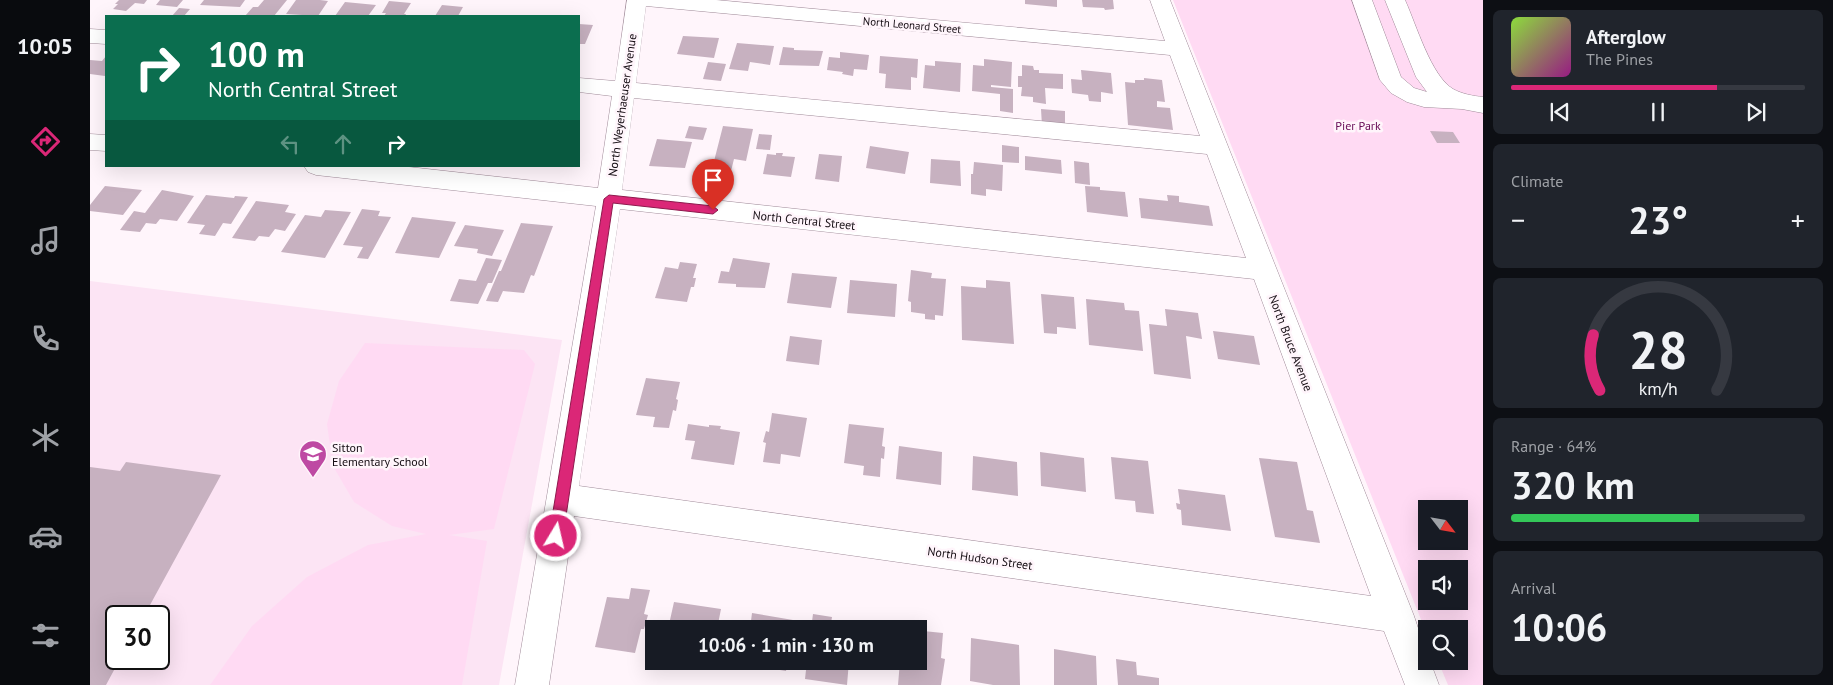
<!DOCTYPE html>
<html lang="en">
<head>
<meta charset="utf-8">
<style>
	body { margin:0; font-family:"PT Sans",sans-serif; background:#20242c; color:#f1f3f6; height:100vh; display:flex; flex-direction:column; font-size:19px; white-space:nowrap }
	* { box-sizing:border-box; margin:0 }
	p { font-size:16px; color:#9ea1a6 }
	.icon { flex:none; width:28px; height:28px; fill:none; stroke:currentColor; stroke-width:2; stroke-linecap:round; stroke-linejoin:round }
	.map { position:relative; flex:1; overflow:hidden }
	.sheet { display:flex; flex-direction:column; gap:10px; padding:10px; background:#0d0f14; width:350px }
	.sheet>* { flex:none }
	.guide { position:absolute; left:15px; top:15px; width:475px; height:152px; border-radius:0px; box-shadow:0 5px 20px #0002; background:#0b6e4f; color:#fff; overflow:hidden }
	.needle { width:32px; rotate:121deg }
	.fabs { position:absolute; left:1328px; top:500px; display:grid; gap:10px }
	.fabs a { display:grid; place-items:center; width:50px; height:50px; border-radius:0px; background:#171b24; box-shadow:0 5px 20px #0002; font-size:25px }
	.speed { position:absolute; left:15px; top:605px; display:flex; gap:10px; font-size:25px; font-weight:700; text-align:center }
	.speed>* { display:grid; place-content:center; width:65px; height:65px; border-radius:50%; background:#171b24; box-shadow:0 5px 20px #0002; line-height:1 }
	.speed .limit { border:2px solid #111; border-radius:8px; background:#fff; color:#111 }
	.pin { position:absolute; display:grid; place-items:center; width:42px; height:42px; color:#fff; margin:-51px -21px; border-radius:50% 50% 50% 0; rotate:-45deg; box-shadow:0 0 5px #0007 }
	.pin .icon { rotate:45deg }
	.me { position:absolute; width:55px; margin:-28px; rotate:9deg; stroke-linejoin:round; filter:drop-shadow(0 0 4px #0008) }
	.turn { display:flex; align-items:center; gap:18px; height:105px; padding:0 20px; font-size:22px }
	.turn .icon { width:65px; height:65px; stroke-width:2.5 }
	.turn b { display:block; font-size:35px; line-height:42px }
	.lanes { display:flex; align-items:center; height:48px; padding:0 20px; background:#0003; justify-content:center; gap:25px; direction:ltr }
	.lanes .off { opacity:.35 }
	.big { font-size:38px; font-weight:700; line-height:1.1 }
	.sheet .widget { flex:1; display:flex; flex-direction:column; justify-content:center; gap:8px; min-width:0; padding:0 18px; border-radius:8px; background:#20242c }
	.sheet .dial { align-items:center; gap:0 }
	.dial svg { height:130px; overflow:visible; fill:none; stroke:#363941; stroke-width:7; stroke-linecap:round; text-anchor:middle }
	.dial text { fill:#f1f3f6; stroke:none }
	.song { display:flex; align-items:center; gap:15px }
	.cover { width:60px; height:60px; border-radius:8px; background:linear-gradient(135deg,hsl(90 70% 55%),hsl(310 70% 35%)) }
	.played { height:5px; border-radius:2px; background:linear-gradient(90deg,#db2777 70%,#363941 70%) }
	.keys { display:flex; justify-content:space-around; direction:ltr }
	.heat { display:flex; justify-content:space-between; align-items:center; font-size:28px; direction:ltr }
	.charge { height:8px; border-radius:4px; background:linear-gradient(90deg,#34c759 64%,#363941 0) }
	.trip { position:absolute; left:555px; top:620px; width:282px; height:50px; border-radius:0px; background:#171b24; box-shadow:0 5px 20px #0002; font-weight:700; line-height:50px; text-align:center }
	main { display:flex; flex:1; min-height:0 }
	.menu { display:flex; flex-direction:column; width:90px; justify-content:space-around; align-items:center; background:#090b0e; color:#9ea1a6 }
	.menu .icon { width:35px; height:35px }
	.menu .active { color:#db2777 }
	.menu b { font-size:22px; color:#f1f3f6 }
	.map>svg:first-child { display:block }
	.built { fill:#fce4f4; fill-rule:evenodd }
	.green { fill:#ffdaf3; fill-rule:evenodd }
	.building { fill:#c7b1c0 }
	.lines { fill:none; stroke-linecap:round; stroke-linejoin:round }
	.minor-casing { stroke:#a08b99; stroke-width:1 }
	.minor { fill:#fff; fill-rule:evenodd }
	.route { fill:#db2777; stroke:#8e194d }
	.labels { text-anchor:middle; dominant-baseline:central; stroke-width:5; stroke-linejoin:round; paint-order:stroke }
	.far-street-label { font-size:11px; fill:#140c12; stroke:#fff5fb }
	.street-label { font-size:12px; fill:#140c12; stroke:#fff5fb }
	.park-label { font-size:12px; fill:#660a55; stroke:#fff5fb }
	.poi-label { font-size:12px; fill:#140c12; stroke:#fff5fb; text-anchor:start }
</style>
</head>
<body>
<main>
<nav class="menu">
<b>10:05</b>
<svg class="icon active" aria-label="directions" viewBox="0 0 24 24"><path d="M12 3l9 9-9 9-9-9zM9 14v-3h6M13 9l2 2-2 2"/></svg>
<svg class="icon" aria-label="music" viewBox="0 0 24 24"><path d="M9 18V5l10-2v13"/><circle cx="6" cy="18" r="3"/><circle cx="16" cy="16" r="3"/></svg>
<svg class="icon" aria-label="phone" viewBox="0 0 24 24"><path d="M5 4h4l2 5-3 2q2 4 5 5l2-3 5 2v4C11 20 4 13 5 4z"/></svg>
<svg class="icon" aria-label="climate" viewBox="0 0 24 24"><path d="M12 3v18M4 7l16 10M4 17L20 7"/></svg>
<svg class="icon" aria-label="car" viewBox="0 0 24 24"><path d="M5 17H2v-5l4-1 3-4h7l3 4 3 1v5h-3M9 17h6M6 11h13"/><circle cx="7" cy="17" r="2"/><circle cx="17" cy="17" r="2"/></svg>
<svg class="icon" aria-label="filters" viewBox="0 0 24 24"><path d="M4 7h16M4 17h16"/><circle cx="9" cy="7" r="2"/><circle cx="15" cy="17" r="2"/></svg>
</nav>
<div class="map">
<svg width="1393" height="685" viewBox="0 0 1393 685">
	<rect width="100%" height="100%" fill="#fff5fb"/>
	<path class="built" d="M0,281l472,59 -63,345h-409zM26,616h43v43h-43z"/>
	<path class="green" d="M1083,0h310v685h-35l-10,-24h21v-32h-33v3zM1336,509h33v32h-33zM1336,569h33v32h-33z
		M275,343l159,7 11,14 -41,165 -45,6 38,6 -25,144h-252l42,-59 55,-49 61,-32 58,-11 -34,-8 -38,-24 -21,-36 -6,-42 12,-43z"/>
	<path class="building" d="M29,0h28l-3,4 -9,-1 -9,8 -13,-2 5,-5h-3z
		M70,0h23l-6,7 -21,-2z
		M114,0h41l-5,7 -40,-2z
		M174,0h23l-13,16h-29l8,-9h5z
		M206,0h24l8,1 -10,15 -32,-2z
		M935,0h32v7l-32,-3z
		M992,0h31l1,9 -9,1 -1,-2 -21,-1z
		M299,1l22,2 -7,11h2l-1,2h-21l2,-3h-4z
		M255,2l31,3 -8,11h-33z
		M352,5l21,2 -5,9h-23z
		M89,8l11,1 -6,7h-12z
		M489,24l14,1 -8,19h-6z
		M593,36l36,2 -5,20 -37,-4z
		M647,43l37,3 -4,19 -20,-3 -2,9 -19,-2z
		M693,47l11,1v2l29,1 -4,15 -40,-1z
		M750,52l29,3 -2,15 -13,-1 -1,7 -11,-2 1,-2 -16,-2 2,-13 11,1z
		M16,56l-1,20 -15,-2v-14l12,1z
		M790,56l38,3 -1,19 -6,-1v13l-26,-2 1,-14 -7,-1z
		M894,59l28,3 -1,25 -20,-2v2l22,2v24l-13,-2v-17l-28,-3 1,-26 11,1z
		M845,61l26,2 -1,29 -37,-4 2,-23 10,1z
		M618,62l18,2 -5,17 -18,-2z
		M932,65l11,1 1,4h5v3l24,1v15l-18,-1 1,16 -13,-2v-5l-12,-1 1,-9h-4v-11h4z
		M991,70l30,3 2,21 -12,-2v10l-12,-1 -1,-6 -16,-2 -1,-14 11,1z
		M1054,78l18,2 3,22 -8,-1v6l13,1 3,22 -45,-5 -3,-43 10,1v-3h9z
		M951,109l24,2v18l-23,-3z
		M599,126l18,2 -4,12 -18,-2z
		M633,126l30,3 -7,32 -12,-2 -3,12 -19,-2z
		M1340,131l23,1 7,11h-23z
		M669,134l13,1 -2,15 -14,-1z
		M567,139l35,3 -7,26 -36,-2z
		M912,145l17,2v16l-17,-1z
		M780,146l39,6 -4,22 -39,-6z
		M686,153h7l-1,3 13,1 -4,20 -28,-3 4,-20 9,1z
		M729,154l23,2 -3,26 -24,-3z
		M935,156l36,4 1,14 -37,-4z
		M841,159l29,2 1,25 -31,-3z
		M984,161l15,2 1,22 -15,-2z
		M884,162l29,3 -1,26 -16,-2v7l-15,-2v-20h2z
		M15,186l37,4 -19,25 -33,-4v-6z
		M995,186l15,1v3l25,2 3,25 -41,-5z
		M72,190l32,6 -17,25 -17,-2 -4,5 -10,-1 -6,9 -20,-2 14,-19 11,2z
		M116,195l28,3 1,-2 13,1 -17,27 -8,-1 -8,13 -16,-2 6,-9 -18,-2z
		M1077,195l12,1v6l30,4 4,20 -72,-8 -2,-20 29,3z
		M166,201l33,4 -4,7 11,2 -11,17 -10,-2 -6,8 -10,-1 -4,5 -23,-3z
		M272,209l18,2 -2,5 13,1 -23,42 -11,-1 6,-11 -20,-2z
		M235,210l26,2 -26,46 -44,-6 24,-37 16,2z
		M322,217l44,5 -17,36 -44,-5z
		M431,223l32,3 -19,50 -3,-1 -7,18 -21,-2 -5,11 -12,-1 13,-30h2z
		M375,225l39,5 -12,26 -15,-3 1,-4 -24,-3z
		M396,258l16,2 -10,23h-4l-10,21 -28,-3 9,-22 17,2z
		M643,258l37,5 -5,25 -29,-1v-3l-18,-1 3,-12 8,1z
		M590,262l17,2 -4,14h3l-2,9h-3l-4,15 -32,-4 10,-31 13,2z
		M821,270l21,3 -1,5 15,1 -3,37 -8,-1v5l-10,-1v-5l-14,-2v-10l-3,-1z
		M702,273l45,4 -6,31 -44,-5z
		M760,280l47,4 -2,33 -48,-4z
		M896,280l24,2 4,62 -52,-4 -1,-54 25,2z
		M951,294l33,3 2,32 -19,-2v7l-13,-1z
		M996,299l38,4 1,7 14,1 4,40 -54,-6z
		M1075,309l33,4 4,26 -16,-3 5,43 -37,-5 -5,-50 18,2z
		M1123,331l41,5 6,29 -42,-6z
		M700,336l32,4 -3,25 -33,-4z
		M556,378l34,4 -4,17 2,1 -2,11 -3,-1 -4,18 -16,-1 2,-10 -19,-2z
		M682,413l35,5 -7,39 -19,-3 -1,10 -17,-2 3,-19 -3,-1 3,-11 3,1z
		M598,424l21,3v-2l12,1 -1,3 20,3 -6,33 -43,-6 4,-18 -10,-1z
		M759,424l35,4 -2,18 3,1 -1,12 -3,-1 -1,19 -17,-2 1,-9 -20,-3z
		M809,446l43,6 -1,33 -45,-6z
		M950,452l44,6 2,34 -45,-6z
		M883,456l44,6 1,34 -46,-6z
		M1021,457l37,4 6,53 -18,-2 -1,-11 -20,-2z
		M1169,458l38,4 10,48 6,1 7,32 -45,-6z
		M36,462l95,13 -77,141h-28v43h4l-14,26h-16v-218l30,4z
		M1088,489l47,6 6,36 -49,-6 -1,-15 -4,-1 -1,-6 4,1z
		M541,588l19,2 -6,24 4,1 -4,14h-3l-6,24 -40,-6 12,-50 22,2z
		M584,602l47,7 -4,20h-49z
		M662,613l41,7 -1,9h-42z
		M723,614l19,3 -2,12h-19z
		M833,631l20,2 -2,25 4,1 -4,26h-43l2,-24h19v-18h3z
		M881,638l48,7 1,40h-27l-23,-4z
		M964,649l42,7 1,29h-43z
		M1026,659l20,3 1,13 22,3v7h-41z
		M655,661h43l-2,10 -41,-7z
		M717,661h42l-2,24 -42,-6z"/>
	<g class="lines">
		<g class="minor-casing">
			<path id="minor" d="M537,0h89l449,41 -15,-41h20l244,616 12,36v9h4l9,24h-34l-21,-54 -810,-115 -25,169h-34l81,-479 -280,-31 -8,-3 -4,-6h96l198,22 14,-92 -33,-4v-14l36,3zM556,6l524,49 30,81 -564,-53zM544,98l573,56 39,104 -624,-68zM530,209l634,70 117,317 -792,-110z
				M1262,0h20l29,77 13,11 13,4 -11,-15 -31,-77h20c11,24 26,76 48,89 9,5 20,7 30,8v16l-21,-4 -38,-2 -17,-5 -16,-9 -11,-13z
				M0,29l16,1v14l-16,-1z
				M0,134l16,1v16l-16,-1z"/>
		</g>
		<use href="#minor" class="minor"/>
	</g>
	<path class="route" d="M519,195l104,11 5,4 -5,4 -100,-11 -50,333 -2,5 -5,2 -5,-2 -2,-5 55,-337z"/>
	<defs>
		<g id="school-pin" transform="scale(1.4375)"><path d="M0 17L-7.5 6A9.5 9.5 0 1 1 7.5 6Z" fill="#be4aa3" stroke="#fff5fb"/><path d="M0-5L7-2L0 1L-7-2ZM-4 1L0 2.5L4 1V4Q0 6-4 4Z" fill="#fff"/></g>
	</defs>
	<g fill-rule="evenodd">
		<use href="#school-pin" x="223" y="454"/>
	</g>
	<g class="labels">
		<g class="far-street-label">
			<text transform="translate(822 25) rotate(5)">North Leonard Street</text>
		</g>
		<g class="street-label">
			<text transform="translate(532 105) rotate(-82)">North Weyerhaeuser Avenue</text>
			<text transform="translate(714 220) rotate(6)">North Central Street</text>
			<text transform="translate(1201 343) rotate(69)">North Bruce Avenue</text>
			<text transform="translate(890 558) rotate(8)">North Hudson Street</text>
		</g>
		<g class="park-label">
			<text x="1268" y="125">Pier Park</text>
		</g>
		<g class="poi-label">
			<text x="242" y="447">Sitton<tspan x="242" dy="14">Elementary School</tspan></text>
		</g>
	</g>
</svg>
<div class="fabs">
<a><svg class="needle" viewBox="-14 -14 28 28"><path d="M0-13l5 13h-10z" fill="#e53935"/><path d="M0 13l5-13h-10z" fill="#9ea1a6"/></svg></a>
<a><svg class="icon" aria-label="sound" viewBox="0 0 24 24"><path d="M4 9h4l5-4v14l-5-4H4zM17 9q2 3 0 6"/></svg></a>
<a><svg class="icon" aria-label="search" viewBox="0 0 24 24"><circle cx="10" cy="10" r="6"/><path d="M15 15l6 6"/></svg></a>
</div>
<div class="speed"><div class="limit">30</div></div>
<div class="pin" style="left:623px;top:210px;background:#d93025"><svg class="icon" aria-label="arrive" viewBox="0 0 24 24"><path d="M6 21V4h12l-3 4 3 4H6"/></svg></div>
<svg class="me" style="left:466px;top:536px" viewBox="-20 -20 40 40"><circle r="17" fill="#db2777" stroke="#fff" stroke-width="3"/><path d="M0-11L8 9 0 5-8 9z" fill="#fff"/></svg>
<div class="trip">10:06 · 1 min · 130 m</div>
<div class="guide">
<div class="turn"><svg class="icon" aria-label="right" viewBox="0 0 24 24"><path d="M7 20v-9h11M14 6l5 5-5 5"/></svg><div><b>100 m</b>North Central Street</div></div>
<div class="lanes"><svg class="icon off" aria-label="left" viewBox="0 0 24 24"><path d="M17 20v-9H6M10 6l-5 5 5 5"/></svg><svg class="icon off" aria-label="ahead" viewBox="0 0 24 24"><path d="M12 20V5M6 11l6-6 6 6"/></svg><svg class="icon" aria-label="right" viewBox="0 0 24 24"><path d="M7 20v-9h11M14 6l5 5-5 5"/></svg></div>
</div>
</div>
<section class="sheet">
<div class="widget">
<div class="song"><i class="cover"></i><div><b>Afterglow</b><p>The Pines</p></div></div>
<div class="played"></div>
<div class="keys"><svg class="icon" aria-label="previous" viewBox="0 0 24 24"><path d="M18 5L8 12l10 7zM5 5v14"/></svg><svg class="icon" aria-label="pause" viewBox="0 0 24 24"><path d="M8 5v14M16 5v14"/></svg><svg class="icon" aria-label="next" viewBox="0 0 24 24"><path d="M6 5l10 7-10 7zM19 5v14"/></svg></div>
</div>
<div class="widget"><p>Climate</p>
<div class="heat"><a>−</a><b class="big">23°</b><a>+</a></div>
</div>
<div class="widget dial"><svg viewBox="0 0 100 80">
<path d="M14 69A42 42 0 1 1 86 69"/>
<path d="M14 69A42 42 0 0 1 10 35" stroke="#db2777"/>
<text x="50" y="56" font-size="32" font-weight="700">28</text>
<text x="50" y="72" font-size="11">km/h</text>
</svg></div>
<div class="widget"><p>Range · 64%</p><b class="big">320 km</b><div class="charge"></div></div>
<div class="widget"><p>Arrival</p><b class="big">10:06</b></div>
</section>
</main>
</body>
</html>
